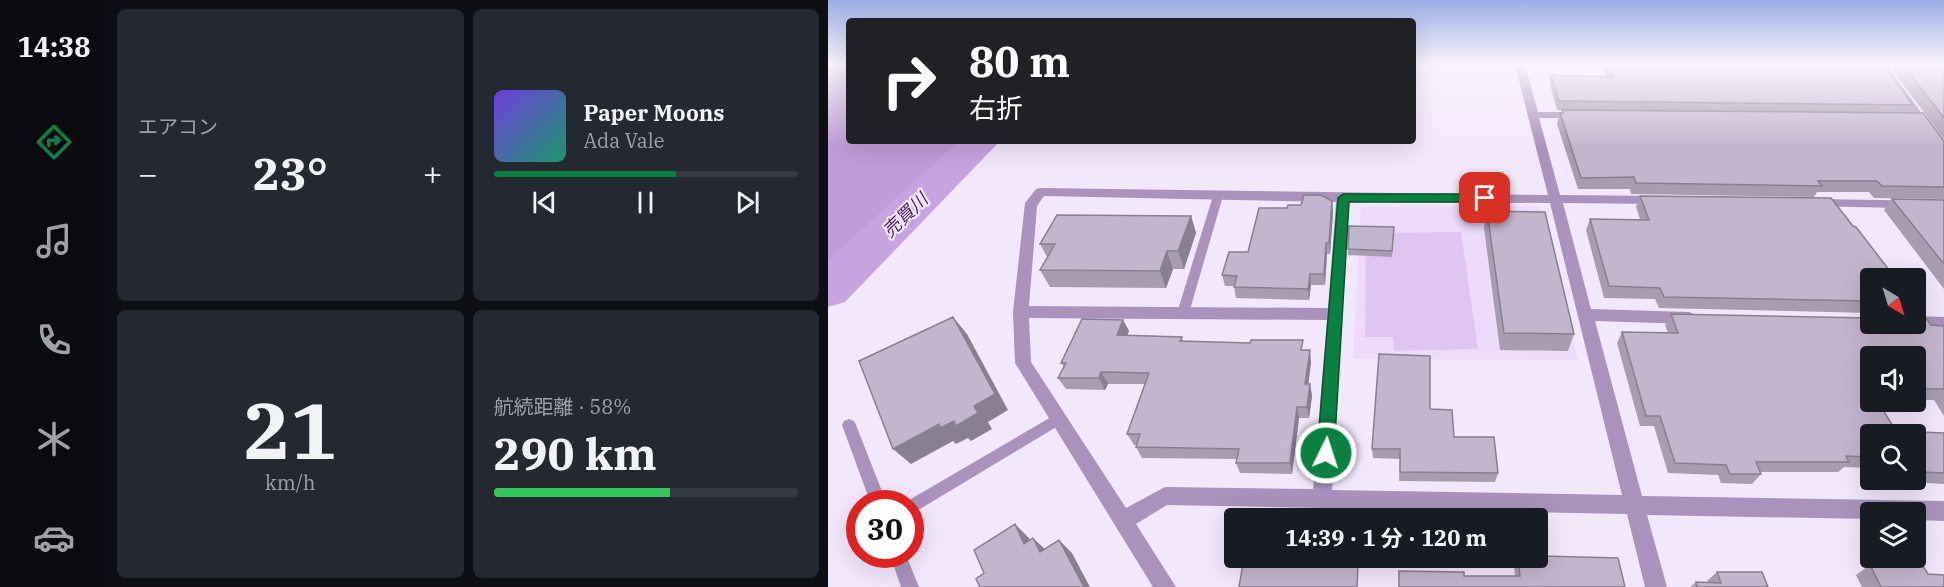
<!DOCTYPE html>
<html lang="ja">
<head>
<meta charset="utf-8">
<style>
	body { margin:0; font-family:"IBM Plex Serif","Noto Sans JP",serif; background:#242831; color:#f1f3f6; height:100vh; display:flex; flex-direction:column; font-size:22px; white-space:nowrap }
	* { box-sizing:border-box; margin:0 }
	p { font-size:20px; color:#9ea1a6 }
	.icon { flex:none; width:33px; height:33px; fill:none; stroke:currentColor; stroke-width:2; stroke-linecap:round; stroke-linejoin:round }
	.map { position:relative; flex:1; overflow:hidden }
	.drawer { display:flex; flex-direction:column; gap:9px; padding:9px; background:#0d0f14; width:720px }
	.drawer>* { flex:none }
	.top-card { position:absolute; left:18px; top:18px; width:570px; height:126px; border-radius:6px; box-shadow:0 6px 24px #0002; background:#202124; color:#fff; overflow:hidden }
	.needle { width:39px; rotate:142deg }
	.buttons { position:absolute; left:1032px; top:268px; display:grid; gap:12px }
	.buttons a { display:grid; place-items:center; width:66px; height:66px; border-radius:6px; background:#171b24; box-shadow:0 6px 24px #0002; font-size:30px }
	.speed { position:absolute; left:18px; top:490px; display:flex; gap:12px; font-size:30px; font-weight:700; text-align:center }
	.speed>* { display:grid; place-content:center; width:78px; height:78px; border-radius:50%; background:#171b24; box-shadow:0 6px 24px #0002; line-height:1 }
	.speed .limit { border:9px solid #d22; background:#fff; color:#111 }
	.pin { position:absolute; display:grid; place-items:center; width:51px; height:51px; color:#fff; margin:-26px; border-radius:12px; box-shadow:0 3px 9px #0006 }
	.me { position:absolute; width:66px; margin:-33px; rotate:4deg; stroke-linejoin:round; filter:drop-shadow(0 0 4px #0008) }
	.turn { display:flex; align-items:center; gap:21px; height:126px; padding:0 24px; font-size:27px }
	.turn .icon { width:78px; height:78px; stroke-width:2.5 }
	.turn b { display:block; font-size:42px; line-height:51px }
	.big { font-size:45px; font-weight:700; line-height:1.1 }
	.drawer .tile { flex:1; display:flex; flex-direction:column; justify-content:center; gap:9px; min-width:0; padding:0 21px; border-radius:9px; background:#242831 }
	.drawer .dial { align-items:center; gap:0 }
	.dial b { font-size:78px; line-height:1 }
	.song { display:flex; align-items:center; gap:18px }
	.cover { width:72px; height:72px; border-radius:9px; background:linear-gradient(135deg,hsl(260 70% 55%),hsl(160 70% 35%)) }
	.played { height:6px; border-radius:3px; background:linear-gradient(90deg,#0b8043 60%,#363941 60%) }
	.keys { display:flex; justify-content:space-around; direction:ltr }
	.heat { display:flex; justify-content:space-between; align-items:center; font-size:33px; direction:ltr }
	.charge { height:9px; border-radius:4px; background:linear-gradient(90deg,#34c759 58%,#363941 0) }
	.drawer .tiles { flex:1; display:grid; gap:9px; grid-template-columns:repeat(2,1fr) }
	.trip { position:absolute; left:396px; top:508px; width:324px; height:60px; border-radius:6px; background:#171b24; box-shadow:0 6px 24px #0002; font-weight:700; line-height:60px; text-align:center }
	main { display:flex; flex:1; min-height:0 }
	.tab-bar { display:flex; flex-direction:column; width:108px; justify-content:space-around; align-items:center; background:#090b0e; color:#9ea1a6 }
	.tab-bar .icon { width:42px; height:42px }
	.tab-bar .active { color:#0b8043 }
	.tab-bar b { font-size:27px; color:#f1f3f6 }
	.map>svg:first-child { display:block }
	.built { fill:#eedbfc }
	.green { fill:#e0c5f3 }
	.forest { fill:#c09dd7 }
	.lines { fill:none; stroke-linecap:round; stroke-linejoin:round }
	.river { fill:#c7a4df; fill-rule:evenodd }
	.lane { fill:#ab92bc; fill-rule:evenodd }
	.street { fill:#ab92bc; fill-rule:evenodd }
	.wall { fill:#a89cb1 }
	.shaded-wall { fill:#887f90 }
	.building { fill:#c3b5ce; stroke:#887f90; stroke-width:1.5 }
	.route { fill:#0b8043; stroke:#07532c; stroke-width:1.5 }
	.labels { text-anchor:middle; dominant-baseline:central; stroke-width:4.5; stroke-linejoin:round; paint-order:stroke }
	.water-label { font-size:18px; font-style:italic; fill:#491c61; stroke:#f3e7fc }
</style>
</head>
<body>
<main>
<nav class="tab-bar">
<b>14:38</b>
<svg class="icon active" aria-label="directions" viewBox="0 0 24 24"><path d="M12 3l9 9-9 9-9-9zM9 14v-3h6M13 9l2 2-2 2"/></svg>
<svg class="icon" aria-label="music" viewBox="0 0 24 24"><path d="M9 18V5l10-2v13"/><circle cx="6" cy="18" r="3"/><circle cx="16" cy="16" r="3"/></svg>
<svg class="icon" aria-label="phone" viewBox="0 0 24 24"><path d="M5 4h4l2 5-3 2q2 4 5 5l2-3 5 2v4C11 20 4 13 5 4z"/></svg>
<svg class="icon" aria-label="climate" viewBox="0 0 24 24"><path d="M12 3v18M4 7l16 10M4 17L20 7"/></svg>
<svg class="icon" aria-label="car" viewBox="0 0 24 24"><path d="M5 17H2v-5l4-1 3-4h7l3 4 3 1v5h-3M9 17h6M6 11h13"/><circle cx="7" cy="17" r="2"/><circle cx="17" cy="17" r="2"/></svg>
</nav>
<section class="drawer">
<div class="tiles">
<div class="tile"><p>エアコン</p>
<div class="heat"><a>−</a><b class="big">23°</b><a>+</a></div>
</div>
<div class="tile">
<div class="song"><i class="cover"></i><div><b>Paper Moons</b><p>Ada Vale</p></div></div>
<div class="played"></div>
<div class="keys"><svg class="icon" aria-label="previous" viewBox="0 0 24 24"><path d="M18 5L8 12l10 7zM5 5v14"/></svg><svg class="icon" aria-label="pause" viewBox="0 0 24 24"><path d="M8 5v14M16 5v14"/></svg><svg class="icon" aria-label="next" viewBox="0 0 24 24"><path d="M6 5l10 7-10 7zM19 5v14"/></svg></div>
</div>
<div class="tile dial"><b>21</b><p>km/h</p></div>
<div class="tile"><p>航続距離 · 58%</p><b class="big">290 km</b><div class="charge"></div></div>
</div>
</section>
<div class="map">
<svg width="1116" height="587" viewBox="0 0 1116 587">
	<rect width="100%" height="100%" fill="#f3e7fc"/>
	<path class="built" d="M533,206h178l39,154 -225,-1z"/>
	<path class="green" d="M633,232l17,117 -84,2 -1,-14h-28l1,-104z"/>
	<path class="forest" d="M21,66v75h120l-141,127v-199z"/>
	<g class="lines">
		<path class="river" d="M131,141h41l-155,161 -17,5v-47z"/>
		<path class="lane" d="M390,193l5,3 -34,117 -2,3h-8l-2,-3 36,-117z
			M230,413l5,2 2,4 -2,4 -153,92v-11h-6v-1z
			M21,419l5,2 2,4 31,79h-16l-29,-79 2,-4z
			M62,555h16l13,32h-18z"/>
		<path class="street" d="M687,65h10l13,47h40l6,3 -6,3h-39l21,77 99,1 6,4 -6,4 -96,-1 28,106 98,3 5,2 3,4 -3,4 -5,2 -94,-3 47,175 302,5v20l-28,-1v-7h-46v6l-223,-4 20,72h-22l-18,-73 -460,-9 -31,19 40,63h-23l-138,-224 -2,-51 12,-109 11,-14 4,-1 508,7zM216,196l292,6 -8,106 -299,-2 8,-100zM521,202l201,1 72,292 -290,-5zM201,318l298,2 -14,169 -148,-2 -39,21 -95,-146z
			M1048,65h10l58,78v12l-4,-1z
			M987,199l129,2v8l-134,-3 -1,-3z
			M1088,316l28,1v12l-34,-3 -1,-2h7z"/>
	</g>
	<path class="wall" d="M774,65h282l29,40 -5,8 36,28v58l-70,-1 -5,-6h-52l-3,5 -183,-3 -1,-5h-52l-21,-65 3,-11h2v-3h-5l-7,-26 1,-9 56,2z
		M1065,65h51v74l-52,-69 2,-3z
		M812,196l213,30 17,53v36v-2l-211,-5 -4,-9 -51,-1 -18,-68 4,-11h50l-4,-12z
		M1064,199l52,1v89l-60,-79z
		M504,201l1,11 -3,42h-3l-2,31h-14l-2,15 -73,-2 -2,-12h-9l-3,-11 26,-23 39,-44 14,-3z
		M659,211l87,123 -6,17 -68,-1 -16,-122z
		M363,216l5,17 -12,36h-11l-7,19 -116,-1 -10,-17 7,-13 -7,-13z
		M566,227l-2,30 -44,-2v-6z
		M1089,313l2,3 12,9 13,1v90l-10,-16h-18v-43h-46v45l26,29 48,2v51l-32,-2 -1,-2h5v-45h-46v33l-26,-1 -6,5h-78l1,2 -9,10 -31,-1 -3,-8 -50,-2 -14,-47h-14l-23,-83 5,-11 46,1 -3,-8 6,-11 199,10z
		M295,320l6,11 -2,4 55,2 1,4 121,9 7,12 -3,22h2l2,12 -3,22h-10l-7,56 -52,-1 -4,-10 1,-4 -95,-1 -6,-11 1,-2h-3l-7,-11 18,-50h-37l-3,6 -39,-1 -8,-11 6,-11 -3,-4z
		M602,409l24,28 44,36 -3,9 -96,-1 1,-22 -27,-1 -1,-9z
		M715,556l82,31 -161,-11h51l-2,-18h25z
		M1042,565l58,9 16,13h-82l-6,-12z
		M889,572l51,15h-78l6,-5h12l-1,-1z"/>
	<path class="shaded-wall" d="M504,201l1,11 -3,42 -1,-11z
		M363,216l5,17 -12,36 -6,-18z
		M498,243l1,11 -2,31 -1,-11z
		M339,251l6,18 -7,19 -6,-17z
		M482,274l1,11 -2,15 -1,-11z
		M125,317l14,17 41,76 -20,12 4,7 -21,12 -3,-3 -12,6 -3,-3 -42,23 -18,-15 81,-43z
		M295,320l6,11 -7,16 -5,-12z
		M482,350l1,12 -4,34 -2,-12z
		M273,372l7,12 -3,6 -6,-12z
		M482,384l2,12 -3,22 -2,-11z
		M469,407l2,11 -7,56 -2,-11z
		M187,524l14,14 10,19 -15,-13z
		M205,538l14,13 -7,1z
		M231,540l13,13 18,34h-6z
		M468,558h4l-2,16 -2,-9z"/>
	<path class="building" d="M780,65h276l29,40 -354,-4 -8,-26 62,2z
		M1075,65h41v53z
		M734,110l361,3 21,28v46l-62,-1 -5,-5h-59l4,5 -186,-3 -2,-6 -53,1 -21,-65h3z
		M476,195h17l11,6 -3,42h-3l-2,31h-14l-2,15 -74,-2 3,-11 -15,-1 7,-23h19l11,-44h28l1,-3h13z
		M812,196l191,2 22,28 3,1 40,52h-26v22l-206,-4 -4,-9 -51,-2 -19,-67 59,1z
		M1064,199l52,1v64z
		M659,211l58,1 29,122 -70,-1z
		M229,215l134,1 -13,35h-11l-7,20 -120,-1 15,-26h-15z
		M521,226l45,1 -2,24 -44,-2z
		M1088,305l4,6 -3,1 2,4 6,1 6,8 13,1v63h-28v-32h-46v45h8l18,29 48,2v40l-19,-1 -8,-13h-1v-24h-46v22l-24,-1 3,6h-93l5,12h-31l-4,-9 -51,-2 -15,-47h-14l-24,-84 56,1 -7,-19 199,4v6h46z
		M125,317l42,77 -21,12 4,7 -22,13 -2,-5 -14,7 -1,-4 -46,25 -34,-88z
		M254,319l41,1 -6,15 65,2 -2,4 70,2 1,-3h52l-2,10h9l-5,34h5l-3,23h-10l-7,56h-54l3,-14 -103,-2 4,-13h-13l22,-61 -48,-1 -2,6h-41l8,-15h-5z
		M551,354l51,2v53l22,1 2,27h40l4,36 -98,-1v-23h-28z
		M423,516l50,1v2h-50z
		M685,517l24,1v1h-24z
		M710,522l5,34 75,2 7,29h-226v-16l65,1v4h56l-2,-18h20z
		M187,524l9,20 9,-6 7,14 19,-12 25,47h-104l-4,-8 8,-6 -10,-23z
		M416,558h52v7l62,1 -1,21h-118z
		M1042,565l53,1 5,8 16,1v12h-63z
		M889,572h45l6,15h-71l-1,-5 25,1z"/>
	<linearGradient id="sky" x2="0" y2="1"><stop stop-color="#9baee4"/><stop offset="0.44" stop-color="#faf4fe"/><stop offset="1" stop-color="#faf4fe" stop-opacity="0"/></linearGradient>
	<rect width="1116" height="147" fill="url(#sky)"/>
	<path class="route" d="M515,194h142l6,4 -6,4h-136l-15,251 -2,5 -6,2 -6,-2 -3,-5 21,-255z"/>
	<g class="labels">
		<g class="water-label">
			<text transform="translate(77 215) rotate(-44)">売買川</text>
		</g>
	</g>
</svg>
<div class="buttons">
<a><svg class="needle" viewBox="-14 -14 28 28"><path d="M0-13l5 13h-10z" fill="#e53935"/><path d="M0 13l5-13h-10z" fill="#9ea1a6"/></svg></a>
<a><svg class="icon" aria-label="sound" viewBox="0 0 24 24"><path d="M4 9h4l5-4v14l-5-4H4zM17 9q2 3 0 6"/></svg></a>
<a><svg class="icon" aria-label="search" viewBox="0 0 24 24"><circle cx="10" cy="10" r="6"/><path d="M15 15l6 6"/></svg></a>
<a><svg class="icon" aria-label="layers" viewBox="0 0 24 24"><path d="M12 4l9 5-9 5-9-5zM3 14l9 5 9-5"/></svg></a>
</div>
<div class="speed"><div class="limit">30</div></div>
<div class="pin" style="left:657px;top:198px;background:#d93025"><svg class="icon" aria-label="arrive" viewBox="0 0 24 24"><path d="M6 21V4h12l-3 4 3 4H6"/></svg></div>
<svg class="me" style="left:498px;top:453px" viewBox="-20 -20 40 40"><circle r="17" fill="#0b8043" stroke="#fff" stroke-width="3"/><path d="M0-11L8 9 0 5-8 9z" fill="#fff"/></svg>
<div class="trip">14:39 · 1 分 · 120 m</div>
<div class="top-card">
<div class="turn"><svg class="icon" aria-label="right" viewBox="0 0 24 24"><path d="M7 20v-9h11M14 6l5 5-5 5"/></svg><div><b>80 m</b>右折</div></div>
</div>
</div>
</main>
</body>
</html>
